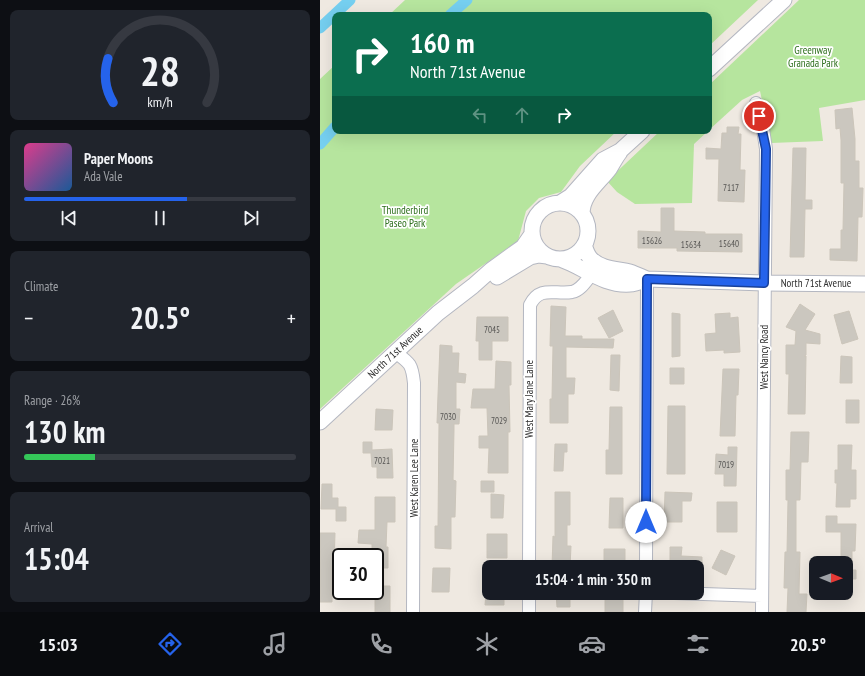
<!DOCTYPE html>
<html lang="en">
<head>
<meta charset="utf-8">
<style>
	body { margin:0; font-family:"PT Sans Narrow",sans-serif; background:#20242c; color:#f1f3f6; height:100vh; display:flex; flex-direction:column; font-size:15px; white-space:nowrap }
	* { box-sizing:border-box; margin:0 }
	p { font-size:13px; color:#9ea1a6 }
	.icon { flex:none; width:22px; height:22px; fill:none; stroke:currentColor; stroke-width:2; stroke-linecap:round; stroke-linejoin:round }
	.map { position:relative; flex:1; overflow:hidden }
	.details { display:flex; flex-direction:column; gap:10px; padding:10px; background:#0d0f14; width:320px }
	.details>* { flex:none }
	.banner { position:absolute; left:12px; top:12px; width:380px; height:122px; border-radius:8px; box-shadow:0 4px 16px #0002; background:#0b6e4f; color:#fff; overflow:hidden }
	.needle { width:26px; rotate:91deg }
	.fabs { position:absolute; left:489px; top:556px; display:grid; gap:8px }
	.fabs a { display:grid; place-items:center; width:44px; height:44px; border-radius:8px; background:#171b24; box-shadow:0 4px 16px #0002; font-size:20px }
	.speed { position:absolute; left:12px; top:548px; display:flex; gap:8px; font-size:20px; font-weight:700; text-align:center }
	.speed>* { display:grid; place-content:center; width:52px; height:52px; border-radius:50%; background:#171b24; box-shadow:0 4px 16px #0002; line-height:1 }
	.speed .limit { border:2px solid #111; border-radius:6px; background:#fff; color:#111 }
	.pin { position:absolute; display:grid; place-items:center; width:34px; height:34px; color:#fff; margin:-17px; border:2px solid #fff; border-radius:50%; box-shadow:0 1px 4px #0007 }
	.me { position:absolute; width:44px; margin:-22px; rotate:0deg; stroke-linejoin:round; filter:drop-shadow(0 0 3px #0008) }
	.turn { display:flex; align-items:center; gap:14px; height:84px; padding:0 12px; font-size:18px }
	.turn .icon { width:52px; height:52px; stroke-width:2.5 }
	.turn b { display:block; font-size:28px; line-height:34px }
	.lanes { display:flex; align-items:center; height:38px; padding:0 12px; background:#0003; justify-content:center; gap:20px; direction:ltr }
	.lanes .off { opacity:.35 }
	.big { font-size:30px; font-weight:800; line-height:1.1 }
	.details .card { flex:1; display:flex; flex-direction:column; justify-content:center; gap:6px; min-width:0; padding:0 14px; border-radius:8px; background:#20242c }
	.details .dial { align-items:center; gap:0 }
	.dial svg { height:104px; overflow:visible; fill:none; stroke:#363941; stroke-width:7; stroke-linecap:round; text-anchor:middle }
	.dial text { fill:#f1f3f6; stroke:none }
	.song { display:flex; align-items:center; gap:12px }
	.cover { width:48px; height:48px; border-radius:6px; background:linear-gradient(135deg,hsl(330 70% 55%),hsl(210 70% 35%)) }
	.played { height:4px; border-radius:2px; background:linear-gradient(90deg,#2563eb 60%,#363941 60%) }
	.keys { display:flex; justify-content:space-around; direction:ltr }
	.heat { display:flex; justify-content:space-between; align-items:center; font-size:22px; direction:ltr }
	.charge { height:6px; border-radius:3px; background:linear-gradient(90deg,#34c759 26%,#363941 0) }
	.trip { position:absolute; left:162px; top:560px; width:222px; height:40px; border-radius:8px; background:#171b24; box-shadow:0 4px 16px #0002; font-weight:800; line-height:40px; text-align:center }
	.tabs { display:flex; height:64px; justify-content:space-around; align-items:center; background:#090b0e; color:#9ea1a6 }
	.tabs .icon { width:28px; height:28px }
	.tabs .on { color:#2563eb }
	.tabs b { font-size:18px; color:#f1f3f6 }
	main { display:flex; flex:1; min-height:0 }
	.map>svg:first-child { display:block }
	.green { fill:#b6e59e }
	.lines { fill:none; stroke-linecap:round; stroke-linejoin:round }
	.canal { stroke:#75cff0; stroke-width:11 }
	.building { fill:#cbc7bf; stroke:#cbc5ba }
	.minor-casing { stroke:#b4b7c1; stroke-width:14 }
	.tertiary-casing { stroke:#b4b7c1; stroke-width:17 }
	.minor { stroke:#fff; stroke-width:12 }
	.tertiary { stroke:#fff; stroke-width:15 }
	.route-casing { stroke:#184099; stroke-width:10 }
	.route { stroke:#2563eb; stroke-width:7 }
	.labels { text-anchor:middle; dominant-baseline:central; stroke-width:3.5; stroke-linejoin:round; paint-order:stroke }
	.number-label { font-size:9px; fill:#555452 }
	.park-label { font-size:11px; fill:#2c6e1b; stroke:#fff }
	.street-label { font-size:11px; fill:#2e2e2e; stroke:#fff }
</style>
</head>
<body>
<main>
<section class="details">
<div class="card dial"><svg viewBox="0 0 100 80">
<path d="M14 69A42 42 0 1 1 86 69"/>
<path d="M14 69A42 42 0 0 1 10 35" stroke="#2563eb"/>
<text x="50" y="56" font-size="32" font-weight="700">28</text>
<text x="50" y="72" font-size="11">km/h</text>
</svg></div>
<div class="card">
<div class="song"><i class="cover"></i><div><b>Paper Moons</b><p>Ada Vale</p></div></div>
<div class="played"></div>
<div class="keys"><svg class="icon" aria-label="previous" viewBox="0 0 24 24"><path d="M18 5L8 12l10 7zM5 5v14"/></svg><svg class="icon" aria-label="pause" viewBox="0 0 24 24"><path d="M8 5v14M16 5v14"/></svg><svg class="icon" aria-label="next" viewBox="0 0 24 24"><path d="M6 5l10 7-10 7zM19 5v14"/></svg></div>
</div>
<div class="card"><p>Climate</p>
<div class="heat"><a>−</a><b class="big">20.5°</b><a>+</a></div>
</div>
<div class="card"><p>Range · 26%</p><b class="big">130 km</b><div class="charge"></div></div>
<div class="card"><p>Arrival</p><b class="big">15:04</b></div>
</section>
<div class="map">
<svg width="545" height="612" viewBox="0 0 545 612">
	<rect width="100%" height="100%" fill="#efe9e1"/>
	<path class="green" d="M85,0h353l-49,46v-31h-320z
		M479,0h66v100l-46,8 4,33 -52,2 -11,-52 -18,9 -33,30v-45z
		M15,65v66h282l-37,35 -19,26 -22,6 -13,13 -8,30 -62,43 -136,125v-330z
		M340,131h48l-14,13 -2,59 -57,1 -18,-12 -10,-11z"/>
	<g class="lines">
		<path class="canal" d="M130,15l17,-15
			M0,28l30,-28
			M0,144l15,-17"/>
	</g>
	<path class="building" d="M532,108l3,31v22h4v27h4l-1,29h-4l-1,44 -27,-1v-11h11v-19h2l1,-47h-3v-43l-1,-12 -4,1 -1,-19z
		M407,127h12l-1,7h3l-1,36h5l-1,32 -26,-1 1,-42h-13v-11l15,1 1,-16h5z
		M473,148h13l-1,52h7v9h-7l-1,48h-14z
		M341,208h13v23l31,1v2h37v18l-65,-1v-3h-39v-17l23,1z
		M480,304l15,10 -10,16 15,4v10l-14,-1v12l-2,1h2l-1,58h-17l1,-40h-3v-29h9l1,-14 -10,-4z
		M231,306l15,1 -1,29h17v3h32l-1,9 -47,-1v31h9l-1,16h-6v29h-18v-24h2l1,-53h-3z
		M293,310l10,21 -14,7 -11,-20z
		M529,311l9,28 -16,5 -8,-29z
		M352,313l8,1v42l-8,1z
		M410,313v5l8,-1 2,35 -16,1v-3l-18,1 -1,-17 11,-1 -1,-19z
		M157,317h31v24h-16v19h-13v-19h-3z
		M120,345l12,1v7h7l-1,20 8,1 -1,9 -9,-1v27h4l-1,15h-5v5l-1,51 3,1 -1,36h-4v32l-16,-1v-22h3l1,-103h-2l1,-28z
		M291,355h9l-1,36 -9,-1z
		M521,356l11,1v26h-12z
		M176,361l15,1v23h-2l1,47h-2v41h-20l1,-25h-10v-12h9l-1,-28h-16l2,-19h22z
		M350,368h14v16h-14z
		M403,369h16l-1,26h-2l-1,41h-15z
		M526,400h13v23h-13z
		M348,406h17v68h-18z
		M290,407h12v67h-16v-24h3z
		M56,409l17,1 -1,20h-17z
		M471,432h18l-1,30h-7l-1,38h-4v52h4l-1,42h8l-1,18h-19l1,-24h-4l1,-36h2l1,-52h-2v-30h4z
		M43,442h9v8l20,-1 1,29h-16v-11h-5l-1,-14h-8z
		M235,444h12v8h-3l-1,19h-9z
		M518,445h14l-1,25h5v29h-6v8h-14l1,-24h-2v-13h3z
		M408,447h9l-1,39h-12v-12h-9l1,-20 12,1z
		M161,481h13v11h-13z
		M2,484h10v14h6v9h8v14h-10v-12h-15z
		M235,492h15v33h-3v21h4l-1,21h-18l1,-31 2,1z
		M345,492l27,1 -1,8h-9v21h-18z
		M171,494l13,1 -1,23h-12z
		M55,497h20v25h-8l-1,25h2v21h-13v-11h-3v-13l-14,-1 1,-13h16z
		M290,498h13v30h-14z
		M397,502h20v30h-20z
		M506,516h11v8h19l-1,27h-3v12h-11v-31h-15z
		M0,533h15l-1,33h-2v36h-12z
		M167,534h20v24h-20z
		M350,547h12l-1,9 21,1v10h-32z
		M284,549h21v18h-21z
		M401,550l14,6 -9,19 -14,-7z
		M113,568h17l-1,24h-17z
		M526,570h10v9h-10z
		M55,586h15v26h-15z
		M166,593h18v12h-19z
		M236,593h14v14h-13z
		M290,593h13v19h-18v-14h5z"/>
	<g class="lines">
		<g class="minor-casing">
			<path id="minor" d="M436,103l7,26 3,20 -4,463
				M75,352c15,11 17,12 19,31l-1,229
				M209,567l1,-262c10,-20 25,-10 42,-13 9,-2 14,-11 19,-17
				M326,567l1,-288
				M354,593l88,3
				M209,612v-19
				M325,612l1,-19"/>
		</g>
		<g class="tertiary-casing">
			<path id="tertiary" d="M389,69l75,-69
				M240,203l11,-7 32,-36 17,-9 22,-20
				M212 231a28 28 0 1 1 56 0a28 28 0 1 1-56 0Z
				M262,214c0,-20 17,-31 28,-46 3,-5 6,-11 10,-16
				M264,245c2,5 3,10 7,14 10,10 26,10 39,13 6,2 12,5 17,7l117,4 101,1
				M240,259c24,8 43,27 70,25 5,0 12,-3 17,-5
				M177,277l33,-20 9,-2 8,1
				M0,422l118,-109 35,-27 18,-16 32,-23 9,-13"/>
		</g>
		<use href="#minor" class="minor"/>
		<use href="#tertiary" class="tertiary"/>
	</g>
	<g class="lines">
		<g class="route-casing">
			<path id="route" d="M326,522l1,-243 117,4 2,-134 -7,-33"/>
		</g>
		<use href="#route" class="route"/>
	</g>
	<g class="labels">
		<g class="number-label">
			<text x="411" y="187">7117</text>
			<text x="332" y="240">15626</text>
			<text x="409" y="243">15640</text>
			<text x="371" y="244">15634</text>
			<text x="172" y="329">7045</text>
			<text x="128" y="416">7030</text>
			<text x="179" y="420">7029</text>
			<text x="62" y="460">7021</text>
			<text x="406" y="464">7019</text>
		</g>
		<g class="park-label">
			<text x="493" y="50">Greenway<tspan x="493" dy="13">Granada Park</tspan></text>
			<text x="85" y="210">Thunderbird<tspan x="85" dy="13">Paseo Park</tspan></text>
		</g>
		<g class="street-label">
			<text x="496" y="283">North 71st Avenue</text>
			<text transform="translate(75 352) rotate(-43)">North 71st Avenue</text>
			<text transform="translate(444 357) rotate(-90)">West Nancy Road</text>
			<text transform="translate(209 399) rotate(-90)">West Mary Jane Lane</text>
			<text transform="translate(94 478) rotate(-90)">West Karen Lee Lane</text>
		</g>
	</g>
</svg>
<div class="fabs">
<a><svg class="needle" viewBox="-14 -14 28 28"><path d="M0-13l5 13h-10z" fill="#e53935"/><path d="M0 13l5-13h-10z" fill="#9ea1a6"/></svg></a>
</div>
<div class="speed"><div class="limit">30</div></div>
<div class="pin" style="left:439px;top:116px;background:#d93025"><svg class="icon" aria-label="arrive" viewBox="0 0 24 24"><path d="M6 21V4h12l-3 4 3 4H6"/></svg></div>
<svg class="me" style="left:326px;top:522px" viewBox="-20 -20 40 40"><circle r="19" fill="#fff"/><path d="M0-13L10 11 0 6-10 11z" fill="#2563eb"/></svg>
<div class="trip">15:04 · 1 min · 350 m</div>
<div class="banner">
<div class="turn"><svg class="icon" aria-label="right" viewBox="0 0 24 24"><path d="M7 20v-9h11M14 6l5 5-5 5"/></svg><div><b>160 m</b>North 71st Avenue</div></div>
<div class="lanes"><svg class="icon off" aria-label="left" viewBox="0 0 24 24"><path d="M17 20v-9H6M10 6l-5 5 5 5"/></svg><svg class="icon off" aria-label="ahead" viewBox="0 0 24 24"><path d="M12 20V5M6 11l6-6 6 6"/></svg><svg class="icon" aria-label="right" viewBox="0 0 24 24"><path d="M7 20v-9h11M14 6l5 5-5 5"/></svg></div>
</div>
</div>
</main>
<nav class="tabs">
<b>15:03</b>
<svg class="icon on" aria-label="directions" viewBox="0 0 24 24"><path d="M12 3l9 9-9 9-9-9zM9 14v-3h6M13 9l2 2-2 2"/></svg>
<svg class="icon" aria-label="music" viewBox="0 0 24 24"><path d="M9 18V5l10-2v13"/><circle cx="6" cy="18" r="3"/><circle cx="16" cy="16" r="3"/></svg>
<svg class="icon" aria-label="phone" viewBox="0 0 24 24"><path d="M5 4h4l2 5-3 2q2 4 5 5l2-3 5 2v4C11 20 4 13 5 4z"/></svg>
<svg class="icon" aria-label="climate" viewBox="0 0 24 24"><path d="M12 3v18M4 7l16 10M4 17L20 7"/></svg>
<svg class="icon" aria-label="car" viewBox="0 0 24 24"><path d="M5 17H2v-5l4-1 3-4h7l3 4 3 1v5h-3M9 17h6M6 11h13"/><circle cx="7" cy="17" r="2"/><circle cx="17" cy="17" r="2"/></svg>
<svg class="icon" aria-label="filters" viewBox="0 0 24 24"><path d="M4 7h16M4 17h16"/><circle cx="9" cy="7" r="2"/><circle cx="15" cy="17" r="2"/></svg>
<b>20.5°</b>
</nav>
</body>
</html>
